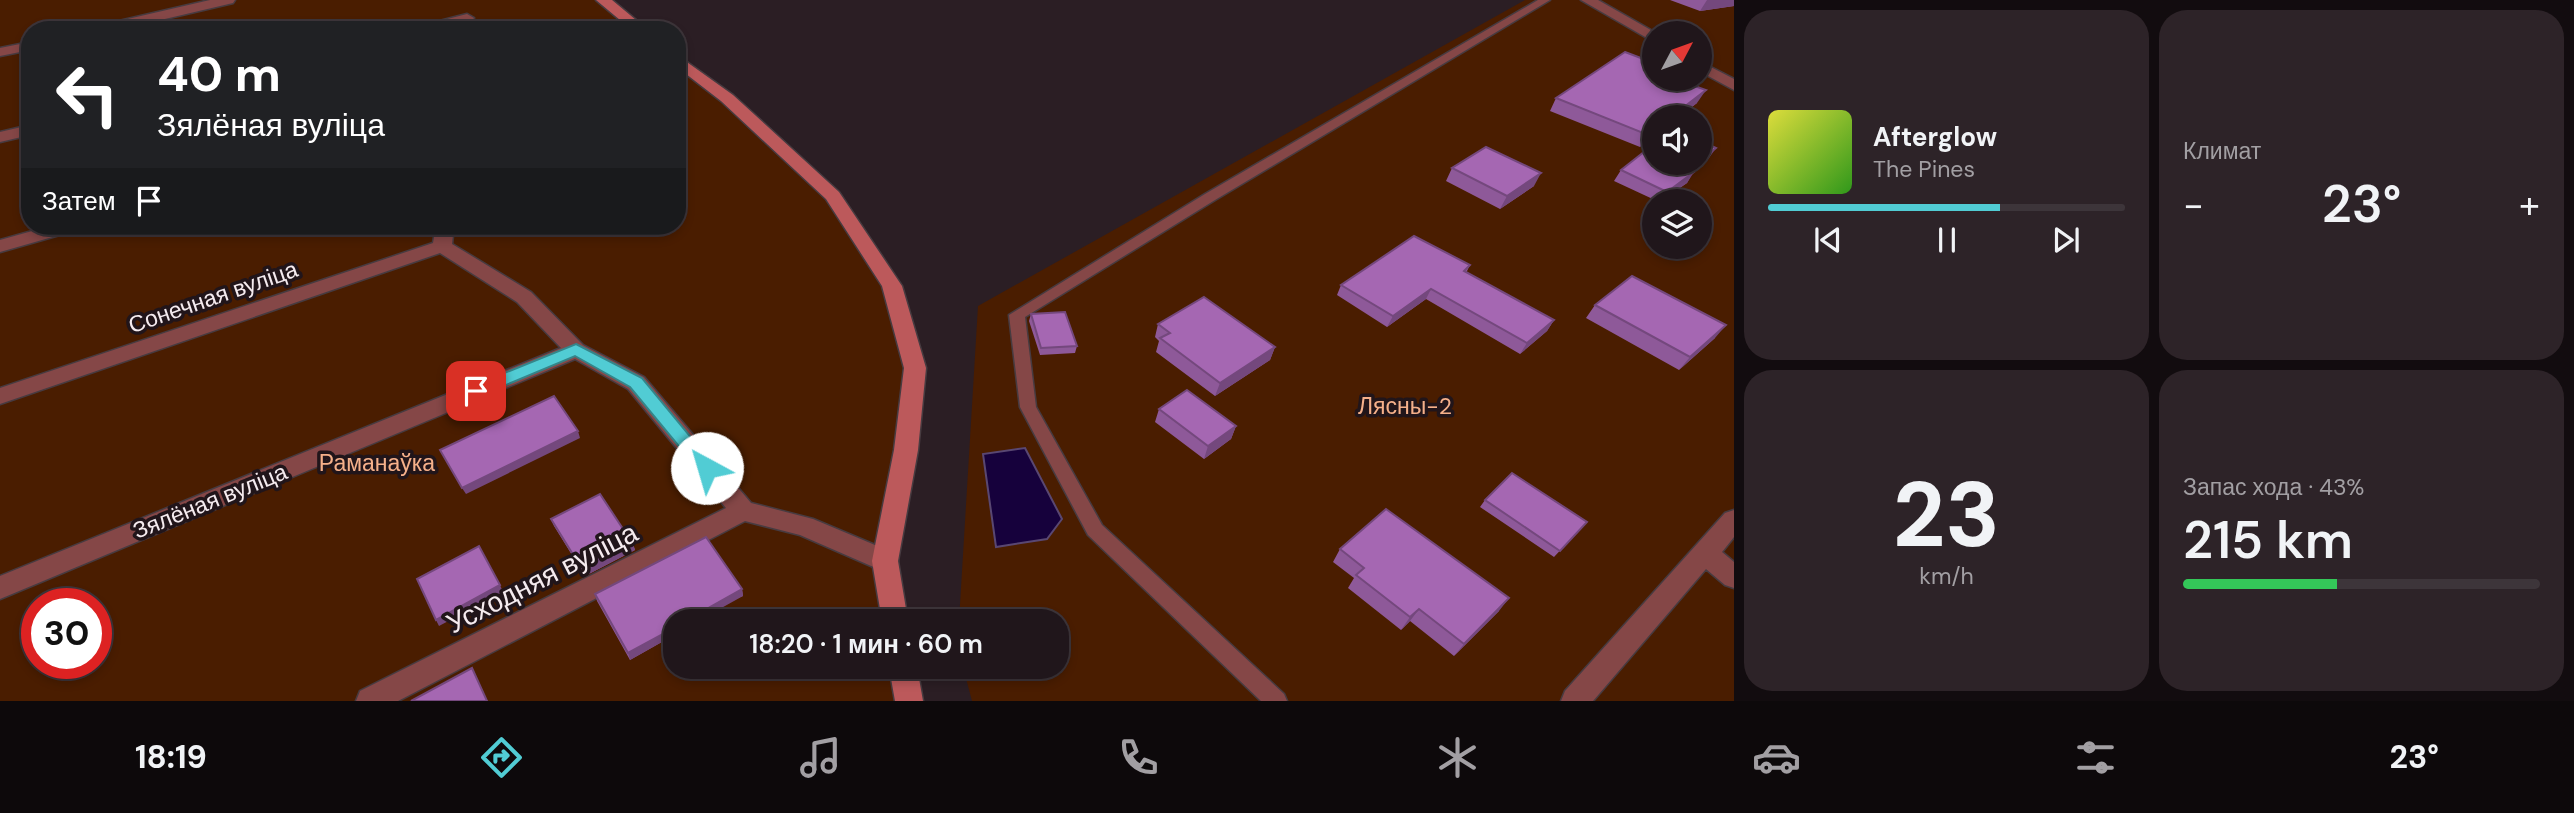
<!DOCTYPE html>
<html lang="ru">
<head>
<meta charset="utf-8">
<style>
	body { margin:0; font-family:"DM Sans",sans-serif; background:#2d2328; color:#f1f3f6; height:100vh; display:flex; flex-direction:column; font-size:26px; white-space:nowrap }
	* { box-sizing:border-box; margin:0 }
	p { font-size:23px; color:#a29fa3 }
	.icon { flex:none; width:38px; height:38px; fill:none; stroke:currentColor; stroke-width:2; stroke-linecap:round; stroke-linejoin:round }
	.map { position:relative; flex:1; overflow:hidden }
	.panel { display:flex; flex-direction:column; gap:10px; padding:10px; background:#120c0f; width:840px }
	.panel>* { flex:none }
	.hud { position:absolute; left:21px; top:21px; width:665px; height:214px; border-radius:28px; box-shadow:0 4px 10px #0003,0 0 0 2px #3d353a; background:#202124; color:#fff; overflow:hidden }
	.needle { width:46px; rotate:49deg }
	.controls { position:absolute; left:1642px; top:21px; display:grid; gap:14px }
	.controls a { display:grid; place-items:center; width:70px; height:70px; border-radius:50%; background:#20161b; box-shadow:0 4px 10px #0003,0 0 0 2px #3d353a; font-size:35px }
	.speed { position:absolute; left:21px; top:588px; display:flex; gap:14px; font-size:35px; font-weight:700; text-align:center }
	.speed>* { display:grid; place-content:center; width:91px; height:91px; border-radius:50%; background:#20161b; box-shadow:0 4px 10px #0003,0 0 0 2px #3d353a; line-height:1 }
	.speed .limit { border:10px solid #d22; background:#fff; color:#111 }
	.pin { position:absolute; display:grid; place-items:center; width:60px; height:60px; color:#fff; margin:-30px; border-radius:14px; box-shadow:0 4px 10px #0006 }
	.me { position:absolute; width:77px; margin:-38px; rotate:321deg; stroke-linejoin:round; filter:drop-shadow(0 0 5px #0008) }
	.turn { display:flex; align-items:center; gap:24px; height:147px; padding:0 21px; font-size:32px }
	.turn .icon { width:91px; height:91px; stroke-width:2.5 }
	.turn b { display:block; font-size:49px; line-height:60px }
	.then { display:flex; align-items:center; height:66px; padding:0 21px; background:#0003; gap:14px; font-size:26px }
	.big { font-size:52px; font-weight:600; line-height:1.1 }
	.panel .card { flex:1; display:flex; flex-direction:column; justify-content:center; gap:10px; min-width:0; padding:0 24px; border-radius:28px; background:#2d2328 }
	.panel .dial { align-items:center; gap:0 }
	.dial b { font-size:91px; line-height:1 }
	.song { display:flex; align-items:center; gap:21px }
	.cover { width:84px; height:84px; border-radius:10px; background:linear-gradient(135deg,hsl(60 70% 55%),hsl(110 70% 35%)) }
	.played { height:7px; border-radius:4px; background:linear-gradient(90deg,#51ccd4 65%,#3d353a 65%) }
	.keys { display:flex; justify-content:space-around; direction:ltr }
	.heat { display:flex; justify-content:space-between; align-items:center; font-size:38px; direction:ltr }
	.charge { height:10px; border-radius:5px; background:linear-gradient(90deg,#34c759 43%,#3d353a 0) }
	.panel .tiles { flex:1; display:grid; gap:10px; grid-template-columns:repeat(2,1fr) }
	.trip { position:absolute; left:663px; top:609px; width:406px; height:70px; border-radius:28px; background:#20161b; box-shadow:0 4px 10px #0003,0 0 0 2px #3d353a; font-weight:600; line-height:70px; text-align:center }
	.tab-bar { display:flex; height:112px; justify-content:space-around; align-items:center; background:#0d090b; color:#a29fa3 }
	.tab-bar .icon { width:49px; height:49px }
	.tab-bar .selected { color:#51ccd4 }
	.tab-bar b { font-size:32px; color:#f1f3f6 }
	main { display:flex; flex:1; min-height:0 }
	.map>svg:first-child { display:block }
	.green { fill:#4a1d00; fill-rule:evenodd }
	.water { fill:#16013c; stroke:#594772; stroke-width:2 }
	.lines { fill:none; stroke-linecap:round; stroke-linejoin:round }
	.lane-casing { stroke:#473b40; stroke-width:3 }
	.street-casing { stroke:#473b40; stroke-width:3 }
	.secondary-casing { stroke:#473b40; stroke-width:3 }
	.lane { fill:#854747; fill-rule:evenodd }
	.street { fill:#854747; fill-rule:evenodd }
	.secondary { fill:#bc595b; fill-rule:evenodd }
	.wall { fill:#8e5999 }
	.shaded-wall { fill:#74487d }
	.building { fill:#a567b2; stroke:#74487d; stroke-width:2 }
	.route { fill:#51ccd4; stroke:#35858a; stroke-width:2 }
	.labels { text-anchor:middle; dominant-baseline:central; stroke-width:7; stroke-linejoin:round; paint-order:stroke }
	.street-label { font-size:23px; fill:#f5ebef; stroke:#21151a }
	.park-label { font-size:23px; fill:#f5b08a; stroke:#21151a }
	.near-street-label { font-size:28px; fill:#f5ebef; stroke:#21151a }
</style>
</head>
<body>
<main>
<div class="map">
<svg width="1734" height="701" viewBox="0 0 1734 701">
	<rect width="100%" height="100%" fill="#2b1e24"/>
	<path class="green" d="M0,0h603l38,30h-611v196h647v-167l156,137 59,90 23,82 -30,193 4,60h-213v46h216l3,34h-895zM37,604h59v59h-59z
		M1525,0h209v701h-762l-9,-34h94v-46h-98l19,-315zM1654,33h45v46h-45zM1654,117h45v46h-45zM1654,201h45v46h-45z"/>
	<path class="water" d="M1025,448l37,71 -15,20 -51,8 -13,-93z"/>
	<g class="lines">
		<g class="lane-casing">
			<path id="lane" d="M1538,0h12l-335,200 -190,117 11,90 66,118 182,169 3,7h-26l-173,-166 -68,-128 -11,-92 196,-121z"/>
		</g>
		<g class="street-casing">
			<path id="street" d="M210,0h25l-2,3 -115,27h-27l2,-3z
				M1581,0h17l58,33h-2v9z
				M467,14l7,4 -2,3 -33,9h-25l2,-3z
				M30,42v8l-30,6v-8z
				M1699,61l35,18v11l-35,-19z
				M30,125v10l-30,7v-10z
				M50,226h29l-2,4 -77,22v-12z
				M436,226h18l-2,18 79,48 52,53 61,32 107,126 62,16 81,34 4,8 -4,8 -9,3 -85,-37 -55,-14 -347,180h-42l4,-10 366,-183 -98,-119 -53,-30 -575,240v-23l561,-228 -44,-46 -77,-49 -440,151v-16l433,-145z
				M1734,510v27l-12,15 12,10v26l-9,-3 -19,-16 -113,132h-32l4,-10 160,-178z"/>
		</g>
		<g class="secondary-casing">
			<path id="secondary" d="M596,0h16l36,30h-16z
				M677,55l56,40 106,97 63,94 24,82 -8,82 -20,111 10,60h-26l-10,-60 22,-111 10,-82 -22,-82 -56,-87 -105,-98 -44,-34z
				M889,667h28l6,34h-28z"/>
		</g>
		<use href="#lane" class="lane"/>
		<use href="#street" class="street"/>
		<use href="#secondary" class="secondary"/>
	</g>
	<path class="wall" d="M1670,0h64v6l-34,5z
		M1556,98l141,5 -57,44 -90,-36z
		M1709,158l-16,14 -6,11 -26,18h-4l-43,-20 7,-11z
		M1452,168l82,18 -34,23 -54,-28z
		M1470,265l-4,8 88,47 -7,11 -27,23 -94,-55 -39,28 -50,-32 4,-10z
		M1595,305l120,33 -36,32 -93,-52z
		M1031,314l46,32 -2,7 -35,2 -11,-34z
		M1158,324l117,23 -5,13 -55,36 -59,-44 3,-11 -4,-4z
		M1159,409l77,17 -5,13 -27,20 -49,-37z
		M1485,500l102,22 -33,35 -74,-50z
		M551,519l82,25 2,6 -50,26 -31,-50z
		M1340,549l159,62 -45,45 -44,-35 -9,9 -53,-42 6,-10 -21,-16z
		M742,589l1,7 -67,25v13l-46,26 -33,-59 -2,-7z"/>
	<path class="shaded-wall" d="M1707,0h27v6l-34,5z
		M1706,90l-9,13 -18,14h-8z
		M1654,131v6l-14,10 8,-12z
		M1716,148l-7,10 -25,21 10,-7 -7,11 -27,18 7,-9z
		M1541,173l-7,13 -34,23 7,-13z
		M1431,289l-5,10 -39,28 6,-11z
		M1554,320l-7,11 -27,23 7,-11z
		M1726,325l-11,13 -36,32 11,-13z
		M1275,347l-5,13 -55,36 5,-13z
		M1236,426l-5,13 -27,20 4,-13z
		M578,431l2,7 -114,56 -4,-6z
		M633,544l2,6 -50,26 -3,-7z
		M500,585l3,7 -64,34 -3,-6z
		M742,589l1,7 -45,25h-13z
		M1509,598l-10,13 -45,45 10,-12z
		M1419,609l-9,12 -9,9 9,-13z
		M676,627v7l-46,26 -2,-7z"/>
	<path class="building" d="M1625,52l29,11v16h21l31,11 -35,27h-17v14l-6,4 -92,-37z
		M1699,140l17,8 -17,14z
		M1654,144v19h45l-9,7 4,2 -27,20 -46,-22z
		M1486,147l55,26 -34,23 -55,-28z
		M1414,236l56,29 -6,6 90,49 -27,23 -96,-54 -38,27 -52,-31z
		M1632,276l94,49 -36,32 -95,-52z
		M1204,297l71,50 -55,36 -60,-45 10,-5 -12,-9z
		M1065,312l12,34 -36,2 -10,-34z
		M1187,390l49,36 -28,20 -49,-37z
		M554,396l24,35 -116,57 -22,-38z
		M1512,473l75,49 -27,29 -75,-51z
		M600,494l33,50 -51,25 -31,-50z
		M1386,509l123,89 -45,46 -45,-35 -9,8 -54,-42 8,-7 -24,-19z
		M706,537l36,52 -57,32h-9v6l-48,26 -33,-59z
		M479,546l21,39 -64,35 -19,-41z
		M472,668l15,33h-76z"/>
	<path class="route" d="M576,344l66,34 71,86 3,4 -3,5h-12l-71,-86 -55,-31 -93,39 -6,2 -8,-6 2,-4z"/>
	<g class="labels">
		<g class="street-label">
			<text transform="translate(213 297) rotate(-19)">Сонечная вуліца</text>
			<text transform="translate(210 501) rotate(-22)">Зялёная вуліца</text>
		</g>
		<g class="park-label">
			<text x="1405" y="406">Лясны-2</text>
			<text x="377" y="463">Раманаўка</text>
		</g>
		<g class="near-street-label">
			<text transform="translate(542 578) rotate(-27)">Усходняя вуліца</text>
		</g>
	</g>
</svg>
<div class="controls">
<a><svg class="needle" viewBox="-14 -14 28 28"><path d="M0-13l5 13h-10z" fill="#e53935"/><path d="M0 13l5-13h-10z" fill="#a29fa3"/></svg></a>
<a><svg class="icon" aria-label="sound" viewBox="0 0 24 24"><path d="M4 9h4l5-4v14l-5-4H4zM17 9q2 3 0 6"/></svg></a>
<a><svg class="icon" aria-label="layers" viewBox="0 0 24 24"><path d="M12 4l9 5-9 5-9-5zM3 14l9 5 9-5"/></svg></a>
</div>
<div class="speed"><div class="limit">30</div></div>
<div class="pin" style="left:476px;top:391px;background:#d93025"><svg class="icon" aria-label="arrive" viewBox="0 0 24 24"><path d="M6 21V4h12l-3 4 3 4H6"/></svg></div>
<svg class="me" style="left:707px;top:468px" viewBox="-20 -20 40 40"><circle r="19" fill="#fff"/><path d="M0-13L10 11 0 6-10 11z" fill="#51ccd4"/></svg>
<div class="trip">18:20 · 1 мин · 60 m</div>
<div class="hud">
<div class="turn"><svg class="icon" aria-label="left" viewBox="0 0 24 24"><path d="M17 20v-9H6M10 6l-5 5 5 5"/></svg><div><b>40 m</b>Зялёная вуліца</div></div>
<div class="then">Затем<svg class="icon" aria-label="arrive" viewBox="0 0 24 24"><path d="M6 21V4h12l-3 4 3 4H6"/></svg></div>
</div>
</div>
<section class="panel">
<div class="tiles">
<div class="card">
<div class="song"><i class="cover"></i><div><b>Afterglow</b><p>The Pines</p></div></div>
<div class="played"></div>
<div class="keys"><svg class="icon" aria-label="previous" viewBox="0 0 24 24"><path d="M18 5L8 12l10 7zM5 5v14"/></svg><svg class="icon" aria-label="pause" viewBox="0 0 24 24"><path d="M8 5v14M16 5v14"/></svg><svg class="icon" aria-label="next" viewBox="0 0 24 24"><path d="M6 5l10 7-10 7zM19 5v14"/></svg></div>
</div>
<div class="card"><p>Климат</p>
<div class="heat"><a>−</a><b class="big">23°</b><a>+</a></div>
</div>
<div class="card dial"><b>23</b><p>km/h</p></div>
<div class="card"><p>Запас хода · 43%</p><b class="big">215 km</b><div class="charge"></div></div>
</div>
</section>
</main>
<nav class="tab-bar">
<b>18:19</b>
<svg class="icon selected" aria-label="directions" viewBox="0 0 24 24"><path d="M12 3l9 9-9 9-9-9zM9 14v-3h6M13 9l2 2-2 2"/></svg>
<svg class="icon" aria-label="music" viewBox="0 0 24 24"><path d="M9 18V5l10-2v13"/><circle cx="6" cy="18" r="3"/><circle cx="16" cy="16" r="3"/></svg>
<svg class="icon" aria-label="phone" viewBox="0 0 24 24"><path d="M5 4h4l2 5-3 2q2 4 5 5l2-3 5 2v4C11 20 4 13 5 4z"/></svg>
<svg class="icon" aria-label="climate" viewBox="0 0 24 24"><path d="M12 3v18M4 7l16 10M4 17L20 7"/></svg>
<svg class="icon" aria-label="car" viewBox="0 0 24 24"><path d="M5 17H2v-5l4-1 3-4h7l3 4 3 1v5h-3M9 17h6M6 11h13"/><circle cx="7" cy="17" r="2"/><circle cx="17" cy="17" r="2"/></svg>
<svg class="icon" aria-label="filters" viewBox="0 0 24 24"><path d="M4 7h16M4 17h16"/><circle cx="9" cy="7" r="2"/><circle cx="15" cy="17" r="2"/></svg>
<b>23°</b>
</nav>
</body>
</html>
